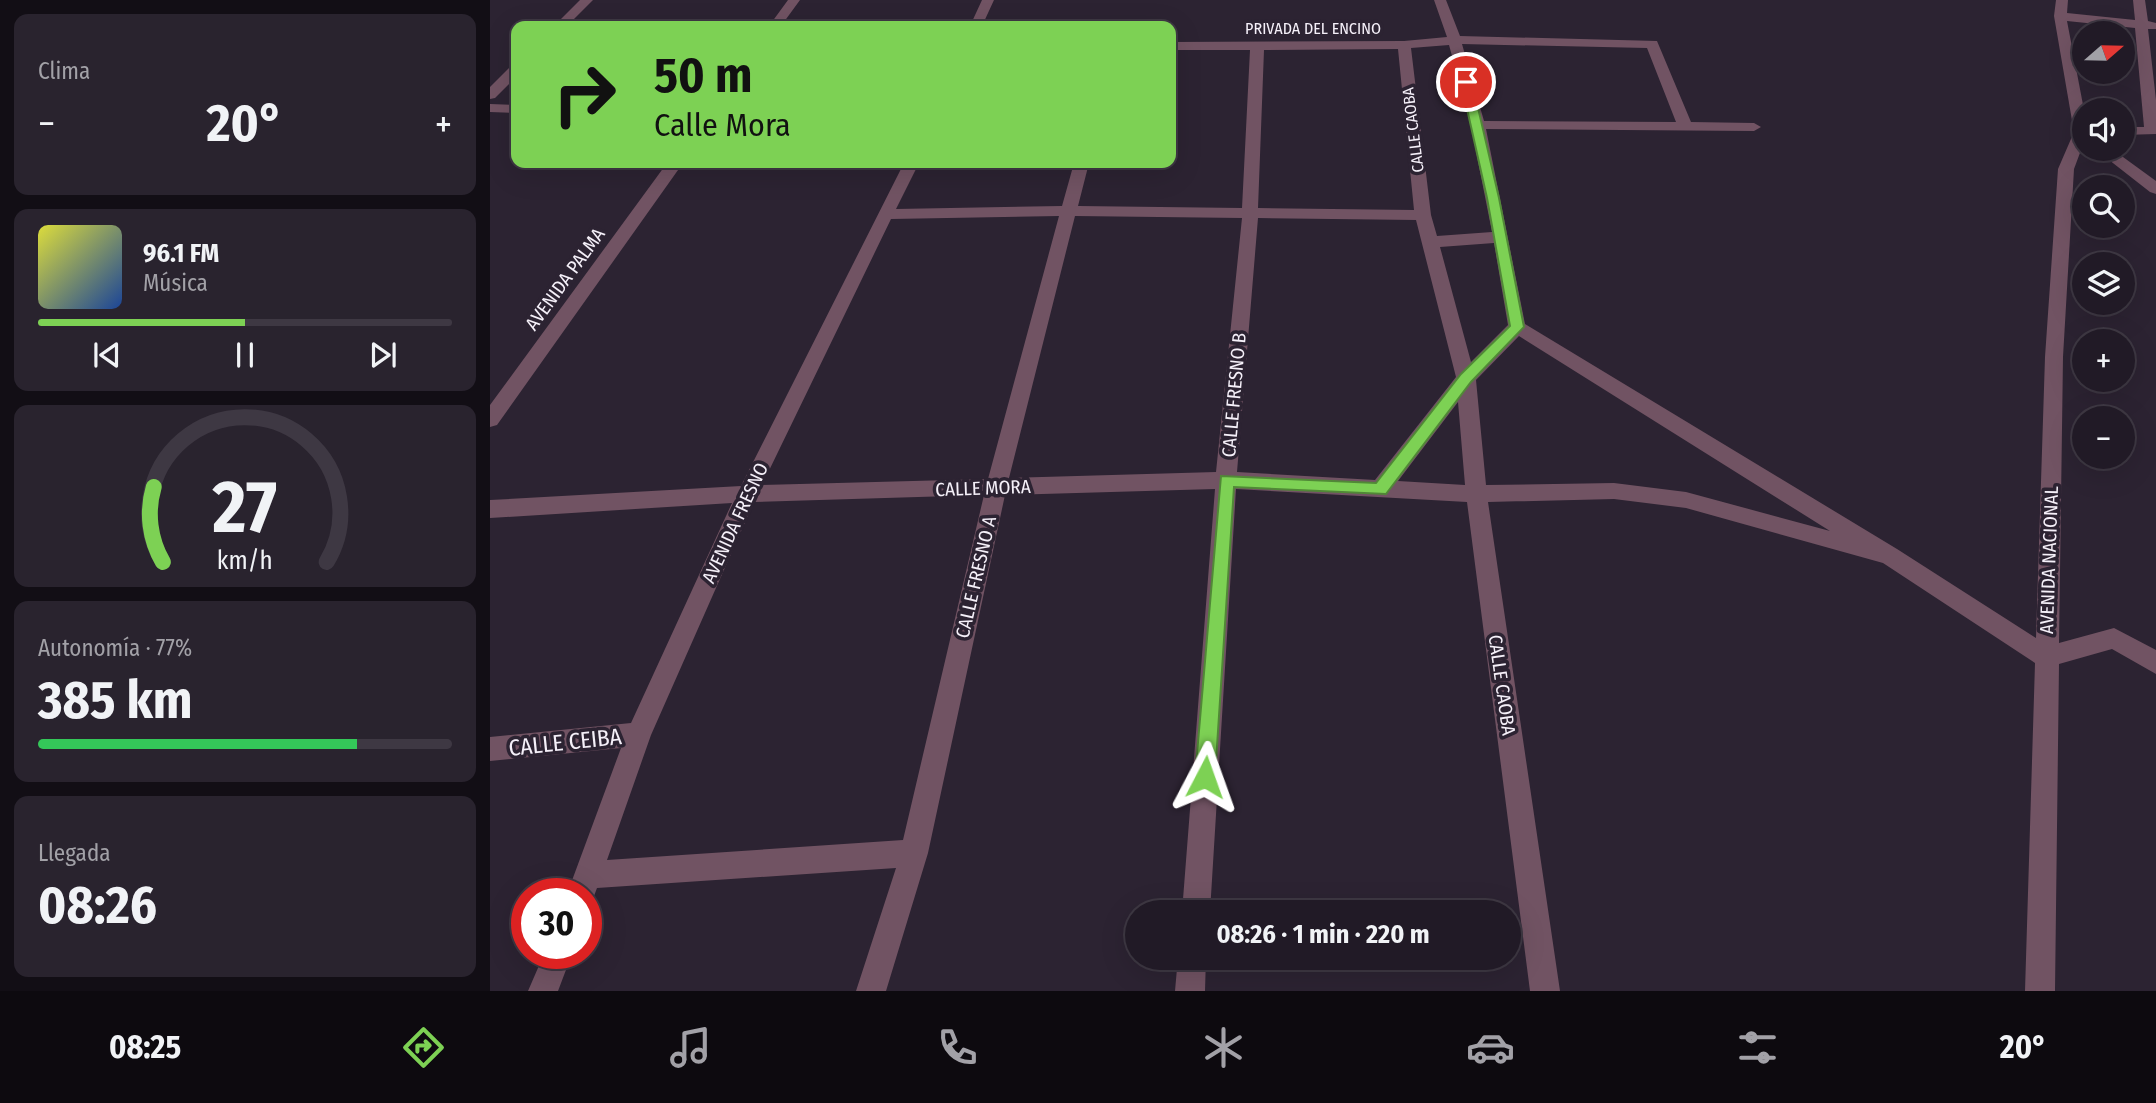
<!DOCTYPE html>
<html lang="es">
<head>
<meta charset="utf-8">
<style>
	body { margin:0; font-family:"Fira Sans Condensed",sans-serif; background:#29232e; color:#f1f3f6; height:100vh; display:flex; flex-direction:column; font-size:26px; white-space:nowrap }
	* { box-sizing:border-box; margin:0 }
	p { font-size:23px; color:#a2a1a7 }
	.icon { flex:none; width:38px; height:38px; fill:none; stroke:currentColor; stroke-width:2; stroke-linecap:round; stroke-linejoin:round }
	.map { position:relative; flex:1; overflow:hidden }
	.panel { display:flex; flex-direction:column; gap:14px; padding:14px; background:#120e15; width:490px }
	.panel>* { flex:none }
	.top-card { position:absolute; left:21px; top:21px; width:665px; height:147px; border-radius:14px; box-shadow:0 7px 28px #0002,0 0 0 2px #3e3843; background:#7dd154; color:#111; overflow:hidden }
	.needle { width:46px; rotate:70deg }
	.tools { position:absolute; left:1582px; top:21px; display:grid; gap:14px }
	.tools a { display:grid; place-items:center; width:63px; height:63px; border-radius:50%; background:#211a26; box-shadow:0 7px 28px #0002,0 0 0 2px #3e3843; font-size:35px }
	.speed { position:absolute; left:21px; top:878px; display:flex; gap:14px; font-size:35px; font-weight:700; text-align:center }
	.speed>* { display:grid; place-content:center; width:91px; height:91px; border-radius:50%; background:#211a26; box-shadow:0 7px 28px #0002,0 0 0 2px #3e3843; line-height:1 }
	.speed .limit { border:10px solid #d22; background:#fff; color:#111 }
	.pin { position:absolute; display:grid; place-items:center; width:60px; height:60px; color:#fff; margin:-30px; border:4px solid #fff; border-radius:50%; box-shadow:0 2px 7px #0007 }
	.me { position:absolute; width:77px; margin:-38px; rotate:4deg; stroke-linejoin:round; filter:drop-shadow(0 0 5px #0008) }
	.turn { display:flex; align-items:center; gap:24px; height:147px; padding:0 28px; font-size:32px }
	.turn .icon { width:91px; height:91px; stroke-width:2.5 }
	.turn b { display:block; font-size:49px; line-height:60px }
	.big { font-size:52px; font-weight:700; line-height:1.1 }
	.panel .card { flex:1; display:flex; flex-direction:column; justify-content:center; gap:10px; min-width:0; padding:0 24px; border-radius:14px; background:#29232e }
	.panel .dial { align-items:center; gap:0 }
	.dial svg { height:182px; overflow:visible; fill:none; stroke:#3e3843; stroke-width:7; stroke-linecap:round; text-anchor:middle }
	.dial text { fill:#f1f3f6; stroke:none }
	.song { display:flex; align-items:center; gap:21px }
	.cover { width:84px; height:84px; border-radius:10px; background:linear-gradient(135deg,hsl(60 70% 55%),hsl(220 70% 35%)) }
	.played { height:7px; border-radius:4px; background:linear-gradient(90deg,#7dd154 50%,#3e3843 50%) }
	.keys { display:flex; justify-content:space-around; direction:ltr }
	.heat { display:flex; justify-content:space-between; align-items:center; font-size:38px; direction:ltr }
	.charge { height:10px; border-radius:5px; background:linear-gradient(90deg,#34c759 77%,#3e3843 0) }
	.trip { position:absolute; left:635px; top:900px; width:396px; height:70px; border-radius:35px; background:#211a26; box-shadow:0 7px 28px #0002,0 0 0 2px #3e3843; font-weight:700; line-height:70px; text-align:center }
	.menu { display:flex; height:112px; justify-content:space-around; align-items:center; background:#0d0a0f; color:#a2a1a7 }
	.menu .icon { width:49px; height:49px }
	.menu .current { color:#7dd154 }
	.menu b { font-size:32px; color:#f1f3f6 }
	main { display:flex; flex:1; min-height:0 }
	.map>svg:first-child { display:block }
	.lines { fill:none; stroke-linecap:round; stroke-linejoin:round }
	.minor { fill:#715363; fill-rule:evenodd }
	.route { fill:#7dd154; stroke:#518837; stroke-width:2 }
	.labels { text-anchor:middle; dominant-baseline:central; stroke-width:7; stroke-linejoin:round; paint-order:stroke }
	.far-street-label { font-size:16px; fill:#f5f0f9; stroke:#2c2332 }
	.street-label { font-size:19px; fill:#f5f0f9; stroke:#2c2332 }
	.near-street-label { font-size:23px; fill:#f5f0f9; stroke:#2c2332 }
</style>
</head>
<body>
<main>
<section class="panel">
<div class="card"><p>Clima</p>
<div class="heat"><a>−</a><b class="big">20°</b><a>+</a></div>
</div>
<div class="card">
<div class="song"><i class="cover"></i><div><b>96.1 FM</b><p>Música</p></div></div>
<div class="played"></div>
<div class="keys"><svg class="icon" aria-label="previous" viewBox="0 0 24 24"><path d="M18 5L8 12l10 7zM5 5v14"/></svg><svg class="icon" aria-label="pause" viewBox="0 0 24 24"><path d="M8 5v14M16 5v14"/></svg><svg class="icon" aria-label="next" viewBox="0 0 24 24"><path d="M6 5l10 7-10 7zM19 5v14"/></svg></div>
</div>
<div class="card dial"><svg viewBox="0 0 100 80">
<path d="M14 69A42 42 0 1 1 86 69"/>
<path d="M14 69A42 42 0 0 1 10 36" stroke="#7dd154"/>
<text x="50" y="56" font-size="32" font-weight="700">27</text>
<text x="50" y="72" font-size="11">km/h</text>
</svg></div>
<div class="card"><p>Autonomía · 77%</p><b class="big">385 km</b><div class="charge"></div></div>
<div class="card"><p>Llegada</p><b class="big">08:26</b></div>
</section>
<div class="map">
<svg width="1666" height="991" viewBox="0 0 1666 991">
	<rect width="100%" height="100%" fill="#2c2332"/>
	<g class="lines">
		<path class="minor" d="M90,0h13l-26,26h-13z
			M298,0h12l-19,26h-12z
			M492,0h12l-12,26h-12z
			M944,0h12l14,36 197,5 34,81 63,1 7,4 -7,4 -268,-2 39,195 372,225 139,89 9,-281 13,-188 16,-37 -20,-116 2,-16h12l-1,13 68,7 -2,-20h12l3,21 8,2v6h-8l8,71v34l-33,1v-8h21l-9,-99 -68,-7 17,89v32l-10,27 -11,188 -4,286 55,-15 42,22v24l-44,-25 -53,15 -4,327h-30l10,-328 -152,-100 -197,-55 -72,-9 -126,3 72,489h-30l-63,-489 -231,-13 -26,423h-28l33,-423 -210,6 -77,358 -42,138h-30l40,-123 -299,20 -6,16 -5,2v-12h-19l54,-146 -131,13v-24l141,-14 101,-220 -242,15v-18l251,-14 163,-323h15l-23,46 166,-3 12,-43h15l-11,43 164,2 8,-158h-79v-8l233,-1 43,-4zM972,44l185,4 29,74 -192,-1zM959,45l21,76 22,111 -55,4 -6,-21 -20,-167zM908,49l16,161 -156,-2 6,-158zM569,216l-71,263 -226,6 129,-266zM585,216l167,2 -26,254 -207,6zM768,218l158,2 40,157 -81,103 -138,-8zM1004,243l14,82 -37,37 -31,-115zM1029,336l311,195 -144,-39 -72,-9 -128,2 -10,-105zM968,402l7,83 -67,-4zM494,495l-81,345 -296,20 44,-125 103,-233z
			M26,65v12l-21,21 -5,1v-12l21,-21z
			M0,104l26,1v8l-26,-1z
			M1605,149h17l44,32v13l-6,-2z
			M177,163h16l-186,262 -7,2v-22z
			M54,954h28l-14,37h-30z
			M688,957h28l-1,34h-30z"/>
	</g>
	<path class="route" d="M976,79l6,3 27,116 25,129 -53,55 -85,112 -152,-7 -19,290 -3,7 -7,3 -7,-3 -3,-7 26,-301 155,7 85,-109 49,-48 -23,-128 -26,-116z"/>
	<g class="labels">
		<g class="far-street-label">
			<text x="823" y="28">PRIVADA DEL ENCINO</text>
			<text transform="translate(923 130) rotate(-97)">CALLE CAOBA</text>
		</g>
		<g class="street-label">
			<text transform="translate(75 279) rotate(-54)">AVENIDA PALMA</text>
			<text transform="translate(744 395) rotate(-85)">CALLE FRESNO B</text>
			<text transform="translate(493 488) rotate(-2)">CALLE MORA</text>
			<text transform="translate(245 523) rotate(-65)">AVENIDA FRESNO</text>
			<text transform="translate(1559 560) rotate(-88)">AVENIDA NACIONAL</text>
			<text transform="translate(486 577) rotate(-77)">CALLE FRESNO A</text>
			<text transform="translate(1012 685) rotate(82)">CALLE CAOBA</text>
		</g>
		<g class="near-street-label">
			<text transform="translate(75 742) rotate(-6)">CALLE CEIBA</text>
		</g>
	</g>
</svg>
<div class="tools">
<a><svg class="needle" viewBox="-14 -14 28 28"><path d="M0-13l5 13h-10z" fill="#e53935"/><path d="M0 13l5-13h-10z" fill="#a2a1a7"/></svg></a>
<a><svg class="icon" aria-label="sound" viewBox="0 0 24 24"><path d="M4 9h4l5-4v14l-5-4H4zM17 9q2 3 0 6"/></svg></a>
<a><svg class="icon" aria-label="search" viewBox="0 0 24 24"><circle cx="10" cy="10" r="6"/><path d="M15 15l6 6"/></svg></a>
<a><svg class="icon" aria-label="layers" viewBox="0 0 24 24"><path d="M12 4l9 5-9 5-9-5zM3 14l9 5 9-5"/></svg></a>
<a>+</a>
<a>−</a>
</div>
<div class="speed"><div class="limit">30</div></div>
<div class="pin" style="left:976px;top:82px;background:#d93025"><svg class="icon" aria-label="arrive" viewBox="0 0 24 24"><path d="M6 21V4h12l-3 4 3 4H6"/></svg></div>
<svg class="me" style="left:715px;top:777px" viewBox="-20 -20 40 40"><path d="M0-17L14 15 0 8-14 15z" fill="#7dd154" stroke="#fff" stroke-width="4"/></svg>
<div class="trip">08:26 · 1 min · 220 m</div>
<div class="top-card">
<div class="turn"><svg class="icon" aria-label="right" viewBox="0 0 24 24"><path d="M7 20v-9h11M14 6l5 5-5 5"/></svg><div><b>50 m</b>Calle Mora</div></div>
</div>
</div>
</main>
<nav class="menu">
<b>08:25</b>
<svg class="icon current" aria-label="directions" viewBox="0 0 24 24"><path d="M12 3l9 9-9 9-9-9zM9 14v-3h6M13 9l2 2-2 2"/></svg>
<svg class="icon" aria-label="music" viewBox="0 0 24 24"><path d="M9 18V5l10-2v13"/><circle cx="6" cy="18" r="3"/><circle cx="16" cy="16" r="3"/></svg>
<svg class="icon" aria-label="phone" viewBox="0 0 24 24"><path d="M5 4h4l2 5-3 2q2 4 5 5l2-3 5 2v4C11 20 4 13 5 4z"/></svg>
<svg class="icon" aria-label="climate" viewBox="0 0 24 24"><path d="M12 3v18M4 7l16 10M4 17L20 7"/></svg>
<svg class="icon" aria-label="car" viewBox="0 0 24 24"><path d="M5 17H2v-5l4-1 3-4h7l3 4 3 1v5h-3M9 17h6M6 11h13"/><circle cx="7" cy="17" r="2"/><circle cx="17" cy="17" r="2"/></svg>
<svg class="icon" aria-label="filters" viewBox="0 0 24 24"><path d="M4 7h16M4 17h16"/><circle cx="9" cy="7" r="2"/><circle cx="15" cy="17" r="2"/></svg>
<b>20°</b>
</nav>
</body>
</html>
